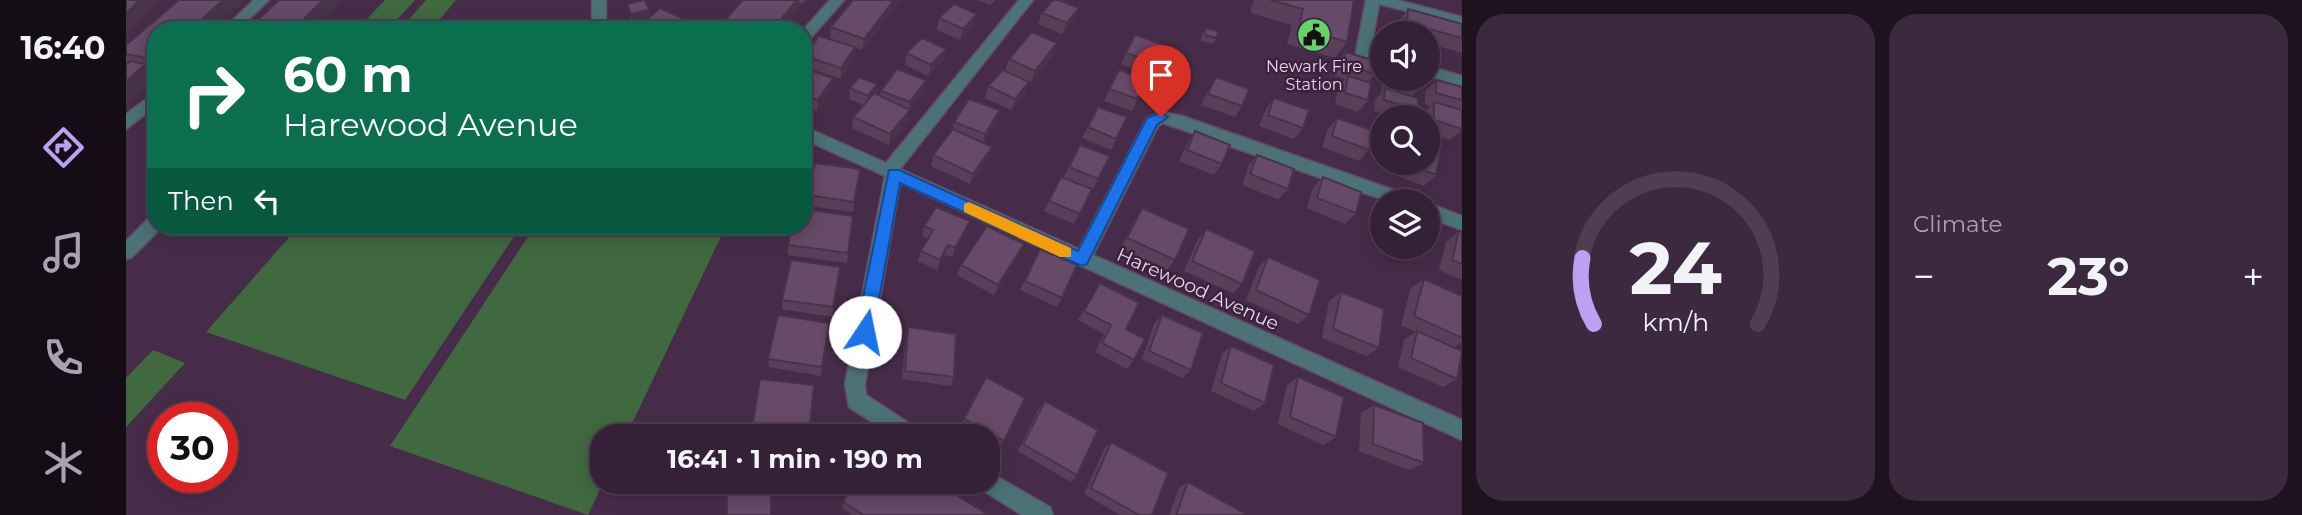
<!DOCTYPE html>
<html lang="en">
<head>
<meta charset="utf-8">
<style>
	body { margin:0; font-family:Montserrat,sans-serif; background:#3d293f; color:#f1f3f6; height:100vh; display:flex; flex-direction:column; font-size:26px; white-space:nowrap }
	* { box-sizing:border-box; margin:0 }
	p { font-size:23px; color:#aaa3ad }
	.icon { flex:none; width:38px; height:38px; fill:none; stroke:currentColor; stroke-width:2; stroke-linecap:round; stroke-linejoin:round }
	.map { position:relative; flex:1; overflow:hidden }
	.details { display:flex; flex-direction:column; gap:14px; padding:14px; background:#1d121e; width:840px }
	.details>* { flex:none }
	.banner { position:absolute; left:21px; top:21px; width:665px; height:214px; border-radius:28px; box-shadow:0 4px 18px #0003,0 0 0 2px #4f3e52; background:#0b6e4f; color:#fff; overflow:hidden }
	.buttons { position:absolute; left:1244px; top:21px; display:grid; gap:14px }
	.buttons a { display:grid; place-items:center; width:70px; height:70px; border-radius:50%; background:#352137; box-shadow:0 4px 18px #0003,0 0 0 2px #4f3e52; font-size:35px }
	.speed { position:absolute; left:21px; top:402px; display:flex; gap:14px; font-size:35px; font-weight:700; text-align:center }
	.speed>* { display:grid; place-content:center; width:91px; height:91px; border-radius:50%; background:#352137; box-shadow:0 4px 18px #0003,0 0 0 2px #4f3e52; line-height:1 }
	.speed .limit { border:10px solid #d22; background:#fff; color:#111 }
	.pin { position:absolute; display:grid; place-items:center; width:60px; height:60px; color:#fff; margin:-72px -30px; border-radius:50% 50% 50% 0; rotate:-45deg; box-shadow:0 0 7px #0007 }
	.pin .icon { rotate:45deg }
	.me { position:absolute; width:77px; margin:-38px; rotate:11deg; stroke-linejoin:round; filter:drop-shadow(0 0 5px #0008) }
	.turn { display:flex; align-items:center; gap:24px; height:147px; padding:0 21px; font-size:32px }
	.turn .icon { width:91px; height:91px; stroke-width:2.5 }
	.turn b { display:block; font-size:49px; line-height:60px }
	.then { display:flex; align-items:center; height:66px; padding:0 21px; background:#0003; gap:14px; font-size:26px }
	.big { font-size:52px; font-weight:700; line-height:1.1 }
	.details .tile { flex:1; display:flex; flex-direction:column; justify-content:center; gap:10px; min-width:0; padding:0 24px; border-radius:28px; background:#3d293f }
	.details .dial { align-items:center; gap:0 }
	.dial svg { height:182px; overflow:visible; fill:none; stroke:#4f3e52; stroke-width:7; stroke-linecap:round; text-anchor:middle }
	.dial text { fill:#f1f3f6; stroke:none }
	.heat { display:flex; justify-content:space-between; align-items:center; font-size:38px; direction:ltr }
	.details .tiles { flex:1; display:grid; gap:14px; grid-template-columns:repeat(2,1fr) }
	.trip { position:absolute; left:464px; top:424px; width:410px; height:70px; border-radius:28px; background:#352137; box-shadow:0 4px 18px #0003,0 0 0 2px #4f3e52; font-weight:700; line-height:70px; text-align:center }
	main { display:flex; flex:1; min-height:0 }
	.tab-bar { display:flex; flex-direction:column; width:126px; justify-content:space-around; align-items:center; background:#150d16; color:#aaa3ad }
	.tab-bar .icon { width:49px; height:49px }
	.tab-bar .current { color:#bca0f2 }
	.tab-bar b { font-size:32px; color:#f1f3f6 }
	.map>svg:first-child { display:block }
	.green { fill:#406940 }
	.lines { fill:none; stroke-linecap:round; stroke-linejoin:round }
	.minor-casing { stroke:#644b66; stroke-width:3 }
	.minor { fill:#4b7276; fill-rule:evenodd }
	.wall { fill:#59405a }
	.shaded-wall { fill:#48344a }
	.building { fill:#674a69; stroke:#48344a; stroke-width:2 }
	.route { fill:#1a73e8; stroke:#114b97; stroke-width:2 }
	.slow { fill:#f59e0b }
	.labels { text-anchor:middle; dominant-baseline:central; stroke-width:5; stroke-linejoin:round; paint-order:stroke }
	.far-poi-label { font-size:16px; fill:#e7d6e8; stroke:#3c223e }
	.street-label { font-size:19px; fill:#e7d6e8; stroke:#3c223e }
</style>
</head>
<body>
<main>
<nav class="tab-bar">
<b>16:40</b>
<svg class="icon current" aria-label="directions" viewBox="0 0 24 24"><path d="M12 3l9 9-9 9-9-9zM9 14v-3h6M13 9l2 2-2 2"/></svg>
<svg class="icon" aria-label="music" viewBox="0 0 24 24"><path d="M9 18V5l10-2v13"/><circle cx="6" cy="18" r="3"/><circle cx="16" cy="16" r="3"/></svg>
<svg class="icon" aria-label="phone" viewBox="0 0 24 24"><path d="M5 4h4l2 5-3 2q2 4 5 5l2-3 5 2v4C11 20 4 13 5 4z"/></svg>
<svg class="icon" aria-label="climate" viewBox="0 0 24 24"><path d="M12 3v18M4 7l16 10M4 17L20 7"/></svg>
</nav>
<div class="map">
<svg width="1336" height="515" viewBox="0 0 1336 515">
	<rect width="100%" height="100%" fill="#472c49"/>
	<path class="green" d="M259,0h30l-25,27 -26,-5z
		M300,0h30l-25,30 -31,-1z
		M173,226h222l-116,174 -199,-68z
		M409,226h191l-100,210h-24l2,45 -16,34 -198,-69z
		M27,350l32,13 -59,64v-49z"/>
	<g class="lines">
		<g class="minor-casing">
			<path id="minor" d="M128,0h15l-31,30h-16z
				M466,0h14v19l6,11h-14l-6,-11z
				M704,0h14l-36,41 -5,2v-13z
				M893,0h14l-133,169 179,80 68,-131 14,-6 21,4 229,80 2,5h-26l-224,-78 -5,3 -65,129 369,165v20l-562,-257 -35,201 1,11 52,34 3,7h-28l-44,-29 -4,-23 40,-208 -82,-37v-13l83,37z
				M1240,0h31l65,17v8l-83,-21 -8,45 11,3v10l-24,-7 -2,-3z
				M1302,66l34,10v10l-34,-10z
				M30,92v14l-30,23v-15z
				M1302,203l34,13v14l-34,-13z
				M30,215v11l6,1 -30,30 -6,2v-18l24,-24z
				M861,471l63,36 3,8h-31l-43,-27 -3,-7h11z"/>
		</g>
		<use href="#minor" class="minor"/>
	</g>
	<path class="wall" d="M617,0h63l-4,4 -3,-1v5l-17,22h-58l-1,-8z
		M775,0l-39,50 -7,-3 -1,11 -13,21 -36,-12v-11l43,-11 -18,-7 1,-11z
		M852,0h18l-6,5z
		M1128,0h100l-7,42 -12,16 -48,-14 5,-19 -42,-12z
		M501,4l22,6 1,7 41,5 1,8h-52l-1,-4 3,-2 -9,2z
		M1282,9l54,15v29l-34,-10v-10h-31l2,-12z
		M916,13l33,7 -13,14 -24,-10z
		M813,18l35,7 -14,15 -23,-10z
		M1080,28l11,10 -4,6 -12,-3 1,-7z
		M30,30v40l-6,-2 6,7 -27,26 -3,-1v-35l1,-2 -1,-1v-17z
		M1009,35l27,9 -15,30 -26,-10z
		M931,43l-4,12 -22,27 -26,-12 4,-11z
		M1219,52l31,22 -8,8v18l-10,12 -23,-8 4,-17 6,-8 -10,-3 1,-12z
		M780,53l37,7 -15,16 -23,-11z
		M677,68l29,21 -15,22 -14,-5z
		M993,70l28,10 -15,31 -28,-10z
		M1090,77l26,29 -7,11 -34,-12 8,-16z
		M1257,79h35v11l-6,6 6,14 -8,7h-15l-21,-6 1,-11 6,-7z
		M1310,80l26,7v42l-12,11 -22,-7v-16h-5v-4l8,-7 -6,-2v-13z
		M751,84l-1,10 4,2 1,-5h43l-14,19 -2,11 -19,24 -37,-17 1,-11 10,-12 -14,-6 1,-11z
		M862,86l37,7 -14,17 -26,-12z
		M1148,98l29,30 -9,11 -35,-13 7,-17z
		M972,107l29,10 -16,33 -29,-12z
		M1211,118l32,32 -10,11 -37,-14 6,-18z
		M870,121l-13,22 9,4 -4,11 -18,26 -39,-18 2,-11 19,-25 2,-8z
		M1069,131l27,33 -8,11 -35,-14 9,-19z
		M954,145l18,34 -5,11h-1l-18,34 -30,-13 5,-10 14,-23z
		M1131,155l31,34 -10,10 -36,-14 7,-20z
		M1262,163h40l8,12 -12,11 -38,-14z
		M734,169l-7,43 -45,-6v-11z
		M1197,177l33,36 -11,11 -38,-16 6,-20z
		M1016,208l33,52 -8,10 -46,-22 15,-30z
		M1256,210v27l-8,-3 5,-21z
		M727,216l-6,47 -59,-8v-10z
		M798,226l42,6 -14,25 -7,-2 -8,15 -19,-9 3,-10 6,-12 -5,-3z
		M1080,229l36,55 -9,9 -49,-22 14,-32z
		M1333,231l3,1v48l-23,-10 7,-28z
		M1280,247h13l-4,3z
		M914,249l22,49 -5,9 -37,-17z
		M893,254l-25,41 -37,-20 4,-10z
		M1142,257l41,58 -11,9 -52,-24 13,-33z
		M714,267l-8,50 -50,-8v-9z
		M1298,279l38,17v46l-8,5 3,32 -14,8 -45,-20 6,-27 12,-8 -15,-7 10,-37z
		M974,283l26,46 8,31 -7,9 -32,-17 9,-18 -26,-14z
		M1215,292l38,56 -13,8 -44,-18 7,-37z
		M1036,315l29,55 -9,8 -40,-19 12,-35z
		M703,323l-8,53 -52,-9 -1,-8z
		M782,327l46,50 -3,9 -49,-7 4,-43z
		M1105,346l34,57 -11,8 -43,-20 11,-37z
		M860,377l18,64 -5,7 -12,-7v-5h-10l-17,-10z
		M1172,377l38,60 -13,8 -45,-21 9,-39z
		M688,385l-5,51h-56l-1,-7z
		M919,401l32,74 -6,7 -53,-31 21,-43z
		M1248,405l50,58 -15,7 -50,-19 2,-38z
		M985,442l41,73h-32l-36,-21 20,-45z
		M1062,482l60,33h-79l10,-27z
		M717,502l146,13h-136l-11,-7z"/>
	<path class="shaded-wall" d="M14,0h19l1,1 -34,34v-22z
		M97,0h22l-33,30h-22z
		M197,0h19l-30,30h-19z
		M671,0h2v8l-17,22h-10z
		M768,0h7l-39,50 2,-11z
		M953,8l-4,12 -13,14 5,-11z
		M523,10l2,12 -18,4 -2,-12z
		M851,14l-3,11 -14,15 3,-11z
		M565,22l1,8h-10z
		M931,43l-4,12 -22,27 4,-11z
		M729,47l-1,11 -13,21v-11z
		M820,49l-3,11 -15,16 3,-11z
		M20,64l10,11 -27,26 -3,-3v-17z
		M707,78l-1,11 -15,22 1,-11z
		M800,80l-2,11 -14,19 -2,11 -19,24 1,-11 18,-22 2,-10z
		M903,82l-4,11 -14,17 4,-11z
		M751,84l-1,12 -9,11 1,-11z
		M874,110l-4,11 -14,24 3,-11z
		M866,147l-4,11 -18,26 3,-10z
		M844,221l-4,11 -14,25 3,-9z
		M898,244l-5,10 -25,41 4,-10z
		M822,245l-3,10 -8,15 3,-10z"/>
	<path class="building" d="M0,0h14l-14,13z
		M53,0h44l-33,30h-34l-1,30 -29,-6v-9z
		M153,0h44l-30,30h-46z
		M519,0l4,10 -18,4 -4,-10z
		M617,0h54l-25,30h-28l-21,-8z
		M727,0h41l-30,39 -33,-12z
		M927,0h6l20,8 -12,15 -25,-10z
		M1144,0h84l-7,42 -48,-14 4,-19z
		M828,4l23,10 -14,15 -24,-11z
		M534,8l31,14 -9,8h-35l-8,-4z
		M1282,9l54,15v14l-55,-15z
		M1080,28l12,3 -1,7 -12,-3z
		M906,32l25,11 -22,28 -26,-12z
		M1009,35l27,9 -9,18 -27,-9z
		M693,36l36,11 -14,21 -36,-12z
		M796,38l24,11 -15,16 -25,-12z
		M1219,52l31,9v13l-32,-9z
		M4,61l16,3 -20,17v-16z
		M677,68l30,10 -15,22 -15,-5z
		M771,69l29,11 -16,22 -29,-11z
		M877,70l26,12 -14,17 -27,-13z
		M993,70l28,10 -10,19 -28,-10z
		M1222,76l23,7 -3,17 -23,-7z
		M733,77l18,7 -9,12 -18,-8z
		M1090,77l33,12 -7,17 -34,-12z
		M1265,79h27v11l-27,-8z
		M1310,80l26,7v13l-26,-7z
		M1259,88l33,10v12l-34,-10z
		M748,93l36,17 -20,24 -37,-17z
		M1148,98l35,12 -6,18 -35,-13z
		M843,99l31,11 -15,24 -31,-12z
		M1308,102l28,8v19l-28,-9z
		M972,107l29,10 -11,22 -28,-12z
		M1211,118l37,13 -5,19 -37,-14z
		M827,129l39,18 -19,27 -40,-19z
		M1069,131l35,14 -8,19 -35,-14z
		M954,145l30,11 -12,23 -29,-12z
		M1302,151l12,5 -4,19 -34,-12h26z
		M1131,155l37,14 -6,20 -38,-15z
		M689,163l45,6 -6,33 -46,-7z
		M935,177l31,12 -12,25 -31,-13z
		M1197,177l38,15 -5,21 -39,-15z
		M810,207l34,14 -15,27 -7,-3 -8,15 -19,-9 12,-21 -9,-4z
		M1016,208l47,21 -14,31 -48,-22z
		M677,209l50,7 -5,37 -60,-8 4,-19h11z
		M1302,217l3,1 -3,18z
		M861,226l37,18 -26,41 -37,-20z
		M1080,229l49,22 -13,33 -50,-23z
		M1333,231l3,1v32l-10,-4z
		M914,249l37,16 -15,33 -37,-17z
		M1142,257l52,23 -11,35 -53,-25z
		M665,260l49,7 -7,40 -51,-7z
		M1298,279l38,17v42l-48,-22z
		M974,283l39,20 -13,26 19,10 -11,21 -32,-17 9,-18 -27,-14z
		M1215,292l43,17 -5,39 -46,-19z
		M652,315l51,8 -7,44 -54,-8z
		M1036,315l41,18 -12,37 -42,-19z
		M782,327l48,7 -2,43 -49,-6z
		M1291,331l45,20 -5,28 -46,-21z
		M1105,346l43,19 -9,38 -44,-20z
		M860,377l39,21 -21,43 -40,-22z
		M1172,377l46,20 -8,40 -46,-20z
		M634,379l54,6 -5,50 -57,-6z
		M919,401l53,29 -21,45 -54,-31z
		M1248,405l49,18 1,40 -51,-19z
		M985,442l57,31 -16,42h-13l-48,-27z
		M729,481h78l56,34h-125l-21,-13z
		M1062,482l60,33h-72z
		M645,493v22h-44v-20z"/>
	<path class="route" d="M1035,112l7,5 -11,8 -70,139 -5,2 -182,-83 -27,149 -8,7 -6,-2 -3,-5 33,-162h10l179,81 69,-133z"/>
	<path class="slow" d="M843,202l102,46v9h-11l-96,-45v-8z"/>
	<defs>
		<g id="civic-disc" transform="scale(1.75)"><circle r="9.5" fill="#64d468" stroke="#3c223e"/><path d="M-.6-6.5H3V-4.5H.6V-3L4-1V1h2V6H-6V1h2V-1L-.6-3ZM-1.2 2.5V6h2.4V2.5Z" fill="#111"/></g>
	</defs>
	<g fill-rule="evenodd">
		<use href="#civic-disc" x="1188" y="35"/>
	</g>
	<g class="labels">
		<g class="far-poi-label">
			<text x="1188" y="66">Newark Fire<tspan x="1188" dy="18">Station</tspan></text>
		</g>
		<g class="street-label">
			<text transform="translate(1072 289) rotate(24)">Harewood Avenue</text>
		</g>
	</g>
</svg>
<div class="buttons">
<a><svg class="icon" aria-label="sound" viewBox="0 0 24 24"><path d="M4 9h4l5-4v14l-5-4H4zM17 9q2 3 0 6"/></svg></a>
<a><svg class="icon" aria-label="search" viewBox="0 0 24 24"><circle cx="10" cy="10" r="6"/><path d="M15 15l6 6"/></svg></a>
<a><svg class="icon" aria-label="layers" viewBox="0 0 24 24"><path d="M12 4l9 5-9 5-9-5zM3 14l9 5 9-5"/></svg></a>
</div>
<div class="speed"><div class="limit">30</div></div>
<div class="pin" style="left:1035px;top:117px;background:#d93025"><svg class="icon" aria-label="arrive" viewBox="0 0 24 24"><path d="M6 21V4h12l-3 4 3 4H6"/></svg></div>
<svg class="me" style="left:739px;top:332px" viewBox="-20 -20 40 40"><circle r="19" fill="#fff"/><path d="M0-13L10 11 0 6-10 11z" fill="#1a73e8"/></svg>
<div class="trip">16:41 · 1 min · 190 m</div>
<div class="banner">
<div class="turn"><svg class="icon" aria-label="right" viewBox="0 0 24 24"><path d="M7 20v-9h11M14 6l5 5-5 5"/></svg><div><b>60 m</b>Harewood Avenue</div></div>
<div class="then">Then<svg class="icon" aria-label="left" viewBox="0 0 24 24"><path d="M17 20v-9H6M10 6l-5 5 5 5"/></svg></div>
</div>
</div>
<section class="details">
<div class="tiles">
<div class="tile dial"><svg viewBox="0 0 100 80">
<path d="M14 69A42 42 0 1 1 86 69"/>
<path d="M14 69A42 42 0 0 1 9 40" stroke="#bca0f2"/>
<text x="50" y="56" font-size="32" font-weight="700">24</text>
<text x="50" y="72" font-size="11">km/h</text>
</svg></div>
<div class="tile"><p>Climate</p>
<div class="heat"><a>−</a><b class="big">23°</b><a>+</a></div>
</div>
</div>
</section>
</main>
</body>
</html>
